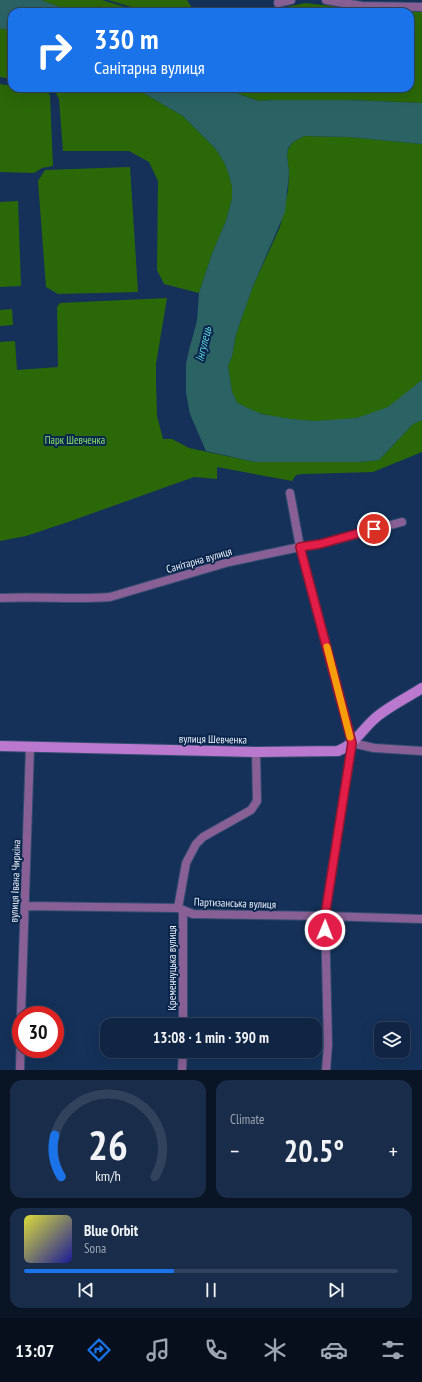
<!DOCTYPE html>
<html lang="en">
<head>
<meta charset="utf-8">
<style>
	body { margin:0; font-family:"PT Sans Narrow",sans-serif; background:#192d4a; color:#f1f3f6; height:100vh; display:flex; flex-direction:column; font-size:15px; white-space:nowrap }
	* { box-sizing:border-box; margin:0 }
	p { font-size:13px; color:#9ca5b2 }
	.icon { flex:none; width:22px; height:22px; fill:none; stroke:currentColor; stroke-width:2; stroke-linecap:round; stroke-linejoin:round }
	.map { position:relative; height:1070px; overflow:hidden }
	.drawer { display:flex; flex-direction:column; gap:10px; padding:10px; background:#091425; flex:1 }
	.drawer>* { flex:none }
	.hud { position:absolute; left:8px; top:8px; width:406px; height:84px; border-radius:12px; box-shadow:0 4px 16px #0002,0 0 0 1px #30425c; background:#1a73e8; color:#fff; overflow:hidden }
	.fabs { position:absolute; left:374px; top:1022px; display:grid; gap:8px }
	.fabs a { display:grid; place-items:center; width:36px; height:36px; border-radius:8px; background:#102543; box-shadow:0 4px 16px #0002,0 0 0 1px #30425c; font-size:20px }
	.speed { position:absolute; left:12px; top:1006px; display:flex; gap:8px; font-size:20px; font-weight:700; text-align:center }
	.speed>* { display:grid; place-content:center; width:52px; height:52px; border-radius:50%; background:#102543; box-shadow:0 4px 16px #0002,0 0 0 1px #30425c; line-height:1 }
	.speed .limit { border:6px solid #d22; background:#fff; color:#111 }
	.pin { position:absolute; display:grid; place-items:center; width:34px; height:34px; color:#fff; margin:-17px; border:2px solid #fff; border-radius:50%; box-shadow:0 1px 4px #0007 }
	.me { position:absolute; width:44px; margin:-22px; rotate:1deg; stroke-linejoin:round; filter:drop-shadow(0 0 3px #0008) }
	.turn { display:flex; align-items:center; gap:14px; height:84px; padding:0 20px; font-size:18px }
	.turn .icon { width:52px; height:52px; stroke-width:2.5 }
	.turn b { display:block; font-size:28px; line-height:34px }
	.big { font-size:30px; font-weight:700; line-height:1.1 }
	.drawer .card { flex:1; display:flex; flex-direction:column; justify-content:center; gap:6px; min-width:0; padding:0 14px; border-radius:12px; background:#192d4a }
	.drawer .dial { align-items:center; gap:0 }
	.dial svg { height:104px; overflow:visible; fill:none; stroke:#30425c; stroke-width:7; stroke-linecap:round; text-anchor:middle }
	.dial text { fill:#f1f3f6; stroke:none }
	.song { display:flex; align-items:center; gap:12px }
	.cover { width:48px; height:48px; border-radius:6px; background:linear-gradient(135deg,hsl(60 70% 55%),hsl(240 70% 35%)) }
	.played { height:4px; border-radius:2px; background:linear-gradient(90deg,#1a73e8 40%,#30425c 40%) }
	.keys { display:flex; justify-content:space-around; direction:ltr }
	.heat { display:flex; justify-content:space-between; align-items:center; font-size:22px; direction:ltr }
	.drawer .tiles { flex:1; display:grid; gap:10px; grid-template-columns:1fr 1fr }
	.card:last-child { grid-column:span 2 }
	.trip { position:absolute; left:100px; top:1018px; width:222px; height:40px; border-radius:12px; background:#102543; box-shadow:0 4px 16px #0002,0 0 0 1px #30425c; font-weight:700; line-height:40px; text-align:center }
	.dock { display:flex; height:64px; justify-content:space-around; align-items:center; background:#060f1b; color:#9ca5b2 }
	.dock .icon { width:28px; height:28px }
	.dock .on { color:#1a73e8 }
	.dock b { font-size:18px; color:#f1f3f6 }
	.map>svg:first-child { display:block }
	.green { fill:#2b6808 }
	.water { fill:#2b6364 }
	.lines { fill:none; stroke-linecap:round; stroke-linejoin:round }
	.street-casing { stroke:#334c70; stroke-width:10 }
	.secondary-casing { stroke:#334c70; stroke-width:12 }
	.street { stroke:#896095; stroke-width:8 }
	.secondary { stroke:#ba79ce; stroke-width:10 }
	.route-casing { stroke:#92132f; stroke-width:10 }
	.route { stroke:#e11d48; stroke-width:7 }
	.slow { stroke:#f59e0b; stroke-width:7 }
	.labels { text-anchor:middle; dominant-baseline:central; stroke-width:4; stroke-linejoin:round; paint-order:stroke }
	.park-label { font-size:11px; fill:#8ce26b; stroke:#0b264d }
	.street-label { font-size:11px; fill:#eaf1fb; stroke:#0b264d }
	.water-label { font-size:12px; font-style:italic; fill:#5dd3d6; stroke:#0b264d }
</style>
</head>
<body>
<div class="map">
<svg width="422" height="1070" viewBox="0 0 422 1070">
	<rect width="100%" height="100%" fill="#153159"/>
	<path class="green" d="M41,0h61l39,12h-68z
		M108,0h79l5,8 14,4h-58z
		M305,3l53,6 64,2v92l-73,-3h-77l-13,1 -20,-7 -9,-6h180v-76h-126l2,-5z
		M0,28l12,3v48l-12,-2z
		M0,84l12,2v2h21l14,2 3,6 3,70 -11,2 -8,5 -34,-1z
		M53,88h82l48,28 32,32 9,14 4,10 4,14v13l-6,22 -14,33 -13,39 -35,-9 -7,-14 1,-89 -9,-19 -20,-11h-66l-4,-52z
		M304,136l45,1 73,7v236c-11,9 -22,20 -34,27 -34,19 -89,16 -126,7 -8,-2 -17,-7 -25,-11l-5,-11 -4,-26 4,-10 4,-22 17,-48 27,-59 8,-36 1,-18 -2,-18 1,-6 5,-7z
		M130,167l8,125 -80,2 -12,-7 -8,-106 7,-11z
		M18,201l3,85 -21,1v-85z
		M167,298l-11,66v19l1,33 6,23h9l17,9 66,14h104l20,-2 34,-36 9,-4v32l-49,20 -70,2 -7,1 -4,6 -75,-14v12l-23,-2 -126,45 -42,14 -26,5v-199l15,-1 2,29 41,-3 -1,-60 3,-4z
		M12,309l1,16 -13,1v-16z"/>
	<path class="water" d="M0,0h41l32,12h-61v19l-12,-3z
		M135,88h95l9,6 20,7 13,-1h77l73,3v41l-73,-7 -45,-1 -11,6 -5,6 -1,7 2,18 -4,39 -32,74 -17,48 -4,22 -4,10 4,26 5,11 24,11 30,5 23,2 43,-3 31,-11 34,-27v40l-9,4 -34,36 -20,2h-104l-49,-11 -16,-37 -4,-21v-29l3,-14 8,-29 2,-28 13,-39 14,-33 6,-22v-13l-4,-14 -4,-10 -9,-14 -32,-32z"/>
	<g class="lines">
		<g class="street-casing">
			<path id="street" d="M326,0l36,6 60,1
				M278,3l13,-3
				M290,493l10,54 52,196 -27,173 3,129 -2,25
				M0,598c37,-2 74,2 110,-1l119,-35 71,-15 20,-3 82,-22
				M352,743l22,5 48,3
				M25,906l153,2 15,6 132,2 97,3
				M178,908l8,-45 10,-19 7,-7 48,-27 6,-9 -1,-49
				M21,1015l9,-268
				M183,1025v-115
				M20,1070l1,-40
				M182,1070l1,-19"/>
		</g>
		<g class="secondary-casing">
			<path id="secondary" d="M0,746l256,6 82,-1c18,-7 26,-25 41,-36 13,-10 29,-18 43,-27"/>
		</g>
		<use href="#street" class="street"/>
		<use href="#secondary" class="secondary"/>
	</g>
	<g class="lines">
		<g class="route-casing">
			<path id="route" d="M325,930v-14l27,-173 -52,-196 20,-3 54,-15"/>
		</g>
		<use href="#route" class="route"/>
		<path class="slow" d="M327,647l23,90"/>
	</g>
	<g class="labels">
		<g class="park-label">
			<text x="75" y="440">Парк Шевченка</text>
		</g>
		<g class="street-label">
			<text transform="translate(199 560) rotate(-16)">Санітарна вулиця</text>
			<text transform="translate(213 739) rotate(1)">вулиця Шевченка</text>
			<text transform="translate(15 881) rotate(-88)">вулиця Івана Чиркіна</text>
			<text transform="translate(235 903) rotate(2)">Партизанська вулиця</text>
			<text transform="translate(172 968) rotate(-90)">Кременчуцька вулиця</text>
		</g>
		<g class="water-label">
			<text transform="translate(203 344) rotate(-76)">Інгулець</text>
		</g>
	</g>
</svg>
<div class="fabs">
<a><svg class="icon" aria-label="layers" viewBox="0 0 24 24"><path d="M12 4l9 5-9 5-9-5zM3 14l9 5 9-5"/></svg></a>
</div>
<div class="speed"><div class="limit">30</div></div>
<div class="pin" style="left:374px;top:529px;background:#d93025"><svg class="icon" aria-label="arrive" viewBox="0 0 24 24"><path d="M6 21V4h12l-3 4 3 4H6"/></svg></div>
<svg class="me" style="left:325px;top:930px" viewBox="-20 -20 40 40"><circle r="17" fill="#e11d48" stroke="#fff" stroke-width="3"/><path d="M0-11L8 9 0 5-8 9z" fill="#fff"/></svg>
<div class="trip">13:08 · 1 min · 390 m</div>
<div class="hud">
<div class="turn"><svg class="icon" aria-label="right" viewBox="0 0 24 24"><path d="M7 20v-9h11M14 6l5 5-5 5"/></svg><div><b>330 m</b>Санітарна вулиця</div></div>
</div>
</div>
<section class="drawer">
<div class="tiles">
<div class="card dial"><svg viewBox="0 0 100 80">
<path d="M14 69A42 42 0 1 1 86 69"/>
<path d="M14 69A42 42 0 0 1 9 37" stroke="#1a73e8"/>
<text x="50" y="56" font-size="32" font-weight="700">26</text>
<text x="50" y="72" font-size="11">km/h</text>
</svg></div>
<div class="card"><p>Climate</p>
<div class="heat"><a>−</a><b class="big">20.5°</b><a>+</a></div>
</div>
<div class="card">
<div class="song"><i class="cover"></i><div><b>Blue Orbit</b><p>Sona</p></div></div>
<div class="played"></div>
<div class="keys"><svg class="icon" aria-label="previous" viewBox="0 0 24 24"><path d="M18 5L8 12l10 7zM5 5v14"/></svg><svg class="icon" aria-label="pause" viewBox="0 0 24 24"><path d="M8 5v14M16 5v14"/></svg><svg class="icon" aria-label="next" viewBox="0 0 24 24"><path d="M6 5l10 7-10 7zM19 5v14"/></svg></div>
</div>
</div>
</section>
<nav class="dock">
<b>13:07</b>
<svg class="icon on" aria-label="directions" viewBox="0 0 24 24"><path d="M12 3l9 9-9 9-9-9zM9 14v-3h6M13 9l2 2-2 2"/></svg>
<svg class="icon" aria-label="music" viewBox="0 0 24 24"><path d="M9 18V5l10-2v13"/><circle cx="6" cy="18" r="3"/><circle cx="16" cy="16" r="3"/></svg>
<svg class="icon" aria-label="phone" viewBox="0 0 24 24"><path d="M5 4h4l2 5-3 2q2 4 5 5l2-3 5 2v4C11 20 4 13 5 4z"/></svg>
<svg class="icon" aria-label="climate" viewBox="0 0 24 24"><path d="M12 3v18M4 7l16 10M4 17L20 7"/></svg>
<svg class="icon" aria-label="car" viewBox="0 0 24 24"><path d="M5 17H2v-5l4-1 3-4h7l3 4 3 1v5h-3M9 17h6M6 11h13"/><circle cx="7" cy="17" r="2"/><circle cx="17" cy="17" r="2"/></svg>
<svg class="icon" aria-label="filters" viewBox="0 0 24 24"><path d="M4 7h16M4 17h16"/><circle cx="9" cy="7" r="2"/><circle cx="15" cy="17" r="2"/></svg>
</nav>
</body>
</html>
